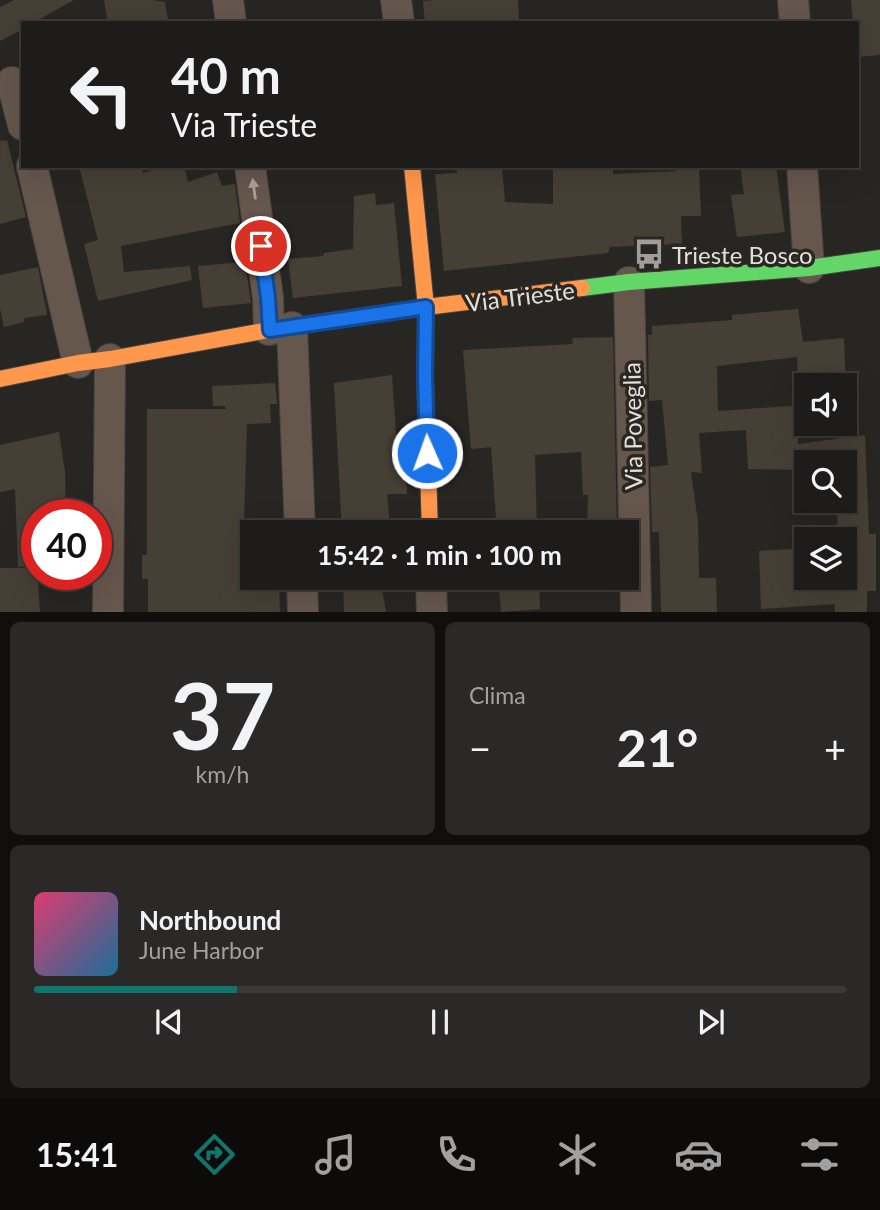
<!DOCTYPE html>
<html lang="it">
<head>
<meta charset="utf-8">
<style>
	body { margin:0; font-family:Lato,sans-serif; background:#2b2927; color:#f1f3f6; height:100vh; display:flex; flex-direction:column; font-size:26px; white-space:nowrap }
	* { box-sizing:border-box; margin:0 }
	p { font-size:23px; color:#a1a1a2 }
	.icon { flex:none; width:38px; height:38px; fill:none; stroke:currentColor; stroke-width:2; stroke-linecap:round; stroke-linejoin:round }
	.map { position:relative; height:612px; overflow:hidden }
	.panel { display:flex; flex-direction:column; gap:10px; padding:10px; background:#100f0e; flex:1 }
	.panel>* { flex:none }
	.banner { position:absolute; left:21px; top:21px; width:838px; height:147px; border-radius:0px; box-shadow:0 7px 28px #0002,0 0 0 2px #3c3a39; background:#1e1c1a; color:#f1f3f6; overflow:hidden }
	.tools { position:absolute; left:794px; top:373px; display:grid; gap:14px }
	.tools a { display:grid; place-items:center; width:63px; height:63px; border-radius:0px; background:#1e1c1a; box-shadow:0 7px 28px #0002,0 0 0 2px #3c3a39; font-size:35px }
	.speed { position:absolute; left:21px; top:499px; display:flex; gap:14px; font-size:35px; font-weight:700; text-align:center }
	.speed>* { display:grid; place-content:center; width:91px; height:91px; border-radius:50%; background:#1e1c1a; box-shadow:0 7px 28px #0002,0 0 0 2px #3c3a39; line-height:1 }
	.speed .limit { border:10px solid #d22; background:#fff; color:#111 }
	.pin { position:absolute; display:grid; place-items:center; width:60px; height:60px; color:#fff; margin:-30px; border:4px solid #fff; border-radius:50%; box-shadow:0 2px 7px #0007 }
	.me { position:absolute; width:77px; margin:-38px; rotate:358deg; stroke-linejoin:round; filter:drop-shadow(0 0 5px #0008) }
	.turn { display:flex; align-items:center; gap:24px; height:147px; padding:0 35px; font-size:32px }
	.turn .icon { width:91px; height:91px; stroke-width:2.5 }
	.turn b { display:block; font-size:49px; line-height:60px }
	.big { font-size:52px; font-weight:700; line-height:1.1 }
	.panel .widget { flex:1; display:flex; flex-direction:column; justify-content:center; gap:10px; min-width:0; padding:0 24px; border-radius:10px; background:#2b2927 }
	.panel .dial { align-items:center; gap:0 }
	.dial b { font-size:91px; line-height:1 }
	.song { display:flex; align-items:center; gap:21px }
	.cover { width:84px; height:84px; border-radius:10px; background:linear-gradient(135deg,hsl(340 70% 55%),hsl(200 70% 35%)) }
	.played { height:7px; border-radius:4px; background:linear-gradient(90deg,#0f766e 25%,#3c3a39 25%) }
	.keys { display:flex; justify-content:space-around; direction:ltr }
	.heat { display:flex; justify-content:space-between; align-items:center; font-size:38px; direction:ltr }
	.panel .tiles { flex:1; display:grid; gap:10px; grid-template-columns:1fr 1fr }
	.widget:last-child { grid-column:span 2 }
	.trip { position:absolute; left:240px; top:520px; width:399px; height:70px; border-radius:0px; background:#1e1c1a; box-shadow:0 7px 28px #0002,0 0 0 2px #3c3a39; font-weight:700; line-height:70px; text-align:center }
	.tabs { display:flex; height:112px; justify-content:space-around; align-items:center; background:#0c0b0a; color:#a1a1a2 }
	.tabs .icon { width:49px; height:49px }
	.tabs .current { color:#0f766e }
	.tabs b { font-size:32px; color:#f1f3f6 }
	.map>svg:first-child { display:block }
	.building { fill:#463f36 }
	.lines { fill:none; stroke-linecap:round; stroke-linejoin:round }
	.street-casing { stroke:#454441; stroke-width:32 }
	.fast-casing { stroke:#454441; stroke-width:18 }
	.slow-casing { stroke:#454441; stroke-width:18 }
	.street { stroke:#66574d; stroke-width:30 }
	.fast { stroke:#63d668; stroke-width:16 }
	.slow { stroke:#ff974d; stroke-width:16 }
	.oneway { fill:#aaa29b }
	.route-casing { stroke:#114b97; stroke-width:18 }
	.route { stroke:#1a73e8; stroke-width:12 }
	.labels { text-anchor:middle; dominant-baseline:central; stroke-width:7; stroke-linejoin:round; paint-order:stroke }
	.poi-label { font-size:24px; fill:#e1dfdb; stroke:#2a2621; text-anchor:start }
	.street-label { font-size:24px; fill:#e1dfdb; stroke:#2a2621 }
</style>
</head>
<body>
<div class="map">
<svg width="880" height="612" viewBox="0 0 880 612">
	<rect width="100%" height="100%" fill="#282623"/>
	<path class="building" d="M14,0h60l-41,23h-10v6l-23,12v-34z
		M104,0h48l13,2 3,18 -12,3h-48z
		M435,0h83l1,20 -27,3h-67l-2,-22z
		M851,0h29v55l-22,2v-34h-5z
		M7,140l19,77 -26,7v-83z
		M79,166h62l2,7 22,-7h19l4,16 29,-10 5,14 13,-2 5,39 -119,23 3,26 66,-6 2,14 -94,21 -14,-57 14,-4z
		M456,166h46l3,36 48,2v-38h60v8l63,-3 -1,-5h24l2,50h-20l1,28 -72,3 -2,6 -164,18 -9,-97 22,-1z
		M740,166h36l9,66 -48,5 -6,-42 13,-1z
		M375,193l1,12 18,-2 8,83 -109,12 -5,-39 35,-3 1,-3 29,-4 1,-53z
		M245,262l6,41 -48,5 -5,-42z
		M38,267l9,48 -23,3v4l-20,5 -4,-19v-33z
		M798,309l5,33 41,-4 2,47h-48l-1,-28 -80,9 1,45 87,-6 1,20 -9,1 1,18 67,-9 4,99h7v57h-9v21h-32v-8l-74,5 -2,-58 48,-3v30h38v-39h-8l1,-37 -18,1v-3h25v-38h-38v8l-59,-1 -2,-39 -47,3 3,40 -11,-1 7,50 1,56h17l1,34h-56l-2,-80h-7l-2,-65 18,-2 -6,-65 -13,1 -1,-66h4v-9l80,-6v-5z
		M613,337l4,195h-30l1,-37h-5l-2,-43 -46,3 2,77h-40l-6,-85 -20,2 -8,-99 110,-6 -1,-6z
		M392,375l5,73 8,-1 2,47h-20l3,31h-8v7h-40l-8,-149z
		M275,383l2,21h-7l1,19 -24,1 -3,99h8v55h27l1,34h-132v-33h-6v-24h5v-146h79l-1,-3h-12l-1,-20z
		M59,432l6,40 1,42h-29v52l-19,1 -3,-78 -15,3v-47z
		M0,568h37l3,44h-40z
		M343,578h37l6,34h-42z
		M498,578h41l1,31 -39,3z"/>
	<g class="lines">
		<g class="street-casing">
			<path id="street" d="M228,0l3,23
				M396,0l3,23
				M793,0l2,23
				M12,82l11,43
				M32,166l46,197
				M250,166l18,132 1,32
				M802,166l7,102
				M629,282l7,330
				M292,327l8,205
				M302,578l1,34
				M431,578l1,34
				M108,612l2,-253"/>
		</g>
		<g class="fast-casing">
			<path id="fast" d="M582,288l47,-6 180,-14 71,-10"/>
		</g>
		<g class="slow-casing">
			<path id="slow" d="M412,166l14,141 -1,67 5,158
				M0,379l78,-16 32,-4 159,-29 157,-23 156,-19"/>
		</g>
		<use href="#street" class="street"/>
		<use href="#fast" class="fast"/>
		<use href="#slow" class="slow"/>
	</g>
	<defs><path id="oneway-solid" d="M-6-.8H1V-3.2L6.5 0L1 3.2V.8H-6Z" transform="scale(1.75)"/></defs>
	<use class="oneway" href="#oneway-solid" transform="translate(254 189) rotate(-98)"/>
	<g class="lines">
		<g class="route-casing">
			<path id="route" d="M261,246l7,52 2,32 156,-23 -1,67 2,79"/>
		</g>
		<use href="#route" class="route"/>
	</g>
	<defs>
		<g id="bus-bare" transform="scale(2.415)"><path d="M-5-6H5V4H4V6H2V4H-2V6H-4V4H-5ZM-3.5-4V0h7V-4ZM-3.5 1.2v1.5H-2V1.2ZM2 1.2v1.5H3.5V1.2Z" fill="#a09e9b" stroke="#2a2621" stroke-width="2.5" paint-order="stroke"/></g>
	</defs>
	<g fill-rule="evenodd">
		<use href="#bus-bare" x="649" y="254"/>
	</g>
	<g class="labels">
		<g class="poi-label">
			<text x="672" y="254">Trieste Bosco</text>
		</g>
		<g class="street-label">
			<text transform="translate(520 296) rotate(-7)">Via Trieste</text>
			<text transform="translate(632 426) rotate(-91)">Via Poveglia</text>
		</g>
	</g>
</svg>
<div class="tools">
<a><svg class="icon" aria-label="sound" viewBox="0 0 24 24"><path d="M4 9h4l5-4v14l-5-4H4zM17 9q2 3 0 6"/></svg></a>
<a><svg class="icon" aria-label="search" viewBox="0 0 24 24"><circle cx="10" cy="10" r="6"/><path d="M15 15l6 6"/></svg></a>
<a><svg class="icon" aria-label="layers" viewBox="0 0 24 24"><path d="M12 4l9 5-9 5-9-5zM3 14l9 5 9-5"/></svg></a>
</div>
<div class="speed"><div class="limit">40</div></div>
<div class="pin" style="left:261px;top:246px;background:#d93025"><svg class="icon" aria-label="arrive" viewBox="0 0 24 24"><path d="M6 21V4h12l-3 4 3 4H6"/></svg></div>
<svg class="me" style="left:427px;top:453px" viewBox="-20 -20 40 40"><circle r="17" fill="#1a73e8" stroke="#fff" stroke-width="3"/><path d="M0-11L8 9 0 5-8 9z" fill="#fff"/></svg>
<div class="trip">15:42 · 1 min · 100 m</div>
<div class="banner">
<div class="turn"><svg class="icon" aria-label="left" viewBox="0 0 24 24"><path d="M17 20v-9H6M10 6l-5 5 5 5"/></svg><div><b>40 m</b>Via Trieste</div></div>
</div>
</div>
<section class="panel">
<div class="tiles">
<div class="widget dial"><b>37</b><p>km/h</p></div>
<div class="widget"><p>Clima</p>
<div class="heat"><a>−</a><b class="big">21°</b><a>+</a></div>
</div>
<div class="widget">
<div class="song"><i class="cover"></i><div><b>Northbound</b><p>June Harbor</p></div></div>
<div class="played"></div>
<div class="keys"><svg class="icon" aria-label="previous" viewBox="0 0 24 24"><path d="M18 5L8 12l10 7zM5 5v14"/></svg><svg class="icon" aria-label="pause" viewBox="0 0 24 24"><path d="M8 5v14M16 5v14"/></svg><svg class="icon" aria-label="next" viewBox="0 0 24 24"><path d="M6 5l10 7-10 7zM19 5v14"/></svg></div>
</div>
</div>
</section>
<nav class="tabs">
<b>15:41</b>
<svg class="icon current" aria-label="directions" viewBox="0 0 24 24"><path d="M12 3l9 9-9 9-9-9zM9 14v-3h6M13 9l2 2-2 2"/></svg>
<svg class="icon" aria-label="music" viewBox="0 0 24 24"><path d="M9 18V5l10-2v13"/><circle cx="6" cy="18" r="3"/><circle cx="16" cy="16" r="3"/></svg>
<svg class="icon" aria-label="phone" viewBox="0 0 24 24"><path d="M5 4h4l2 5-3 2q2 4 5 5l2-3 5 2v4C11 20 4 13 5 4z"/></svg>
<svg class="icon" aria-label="climate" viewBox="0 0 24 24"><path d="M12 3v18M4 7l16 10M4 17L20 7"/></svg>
<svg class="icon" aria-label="car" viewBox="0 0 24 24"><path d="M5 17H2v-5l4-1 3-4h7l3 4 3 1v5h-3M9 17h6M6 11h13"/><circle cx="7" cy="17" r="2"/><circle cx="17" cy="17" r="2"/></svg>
<svg class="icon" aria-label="filters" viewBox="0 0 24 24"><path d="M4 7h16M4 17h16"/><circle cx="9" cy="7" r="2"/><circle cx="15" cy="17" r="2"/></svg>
</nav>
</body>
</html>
